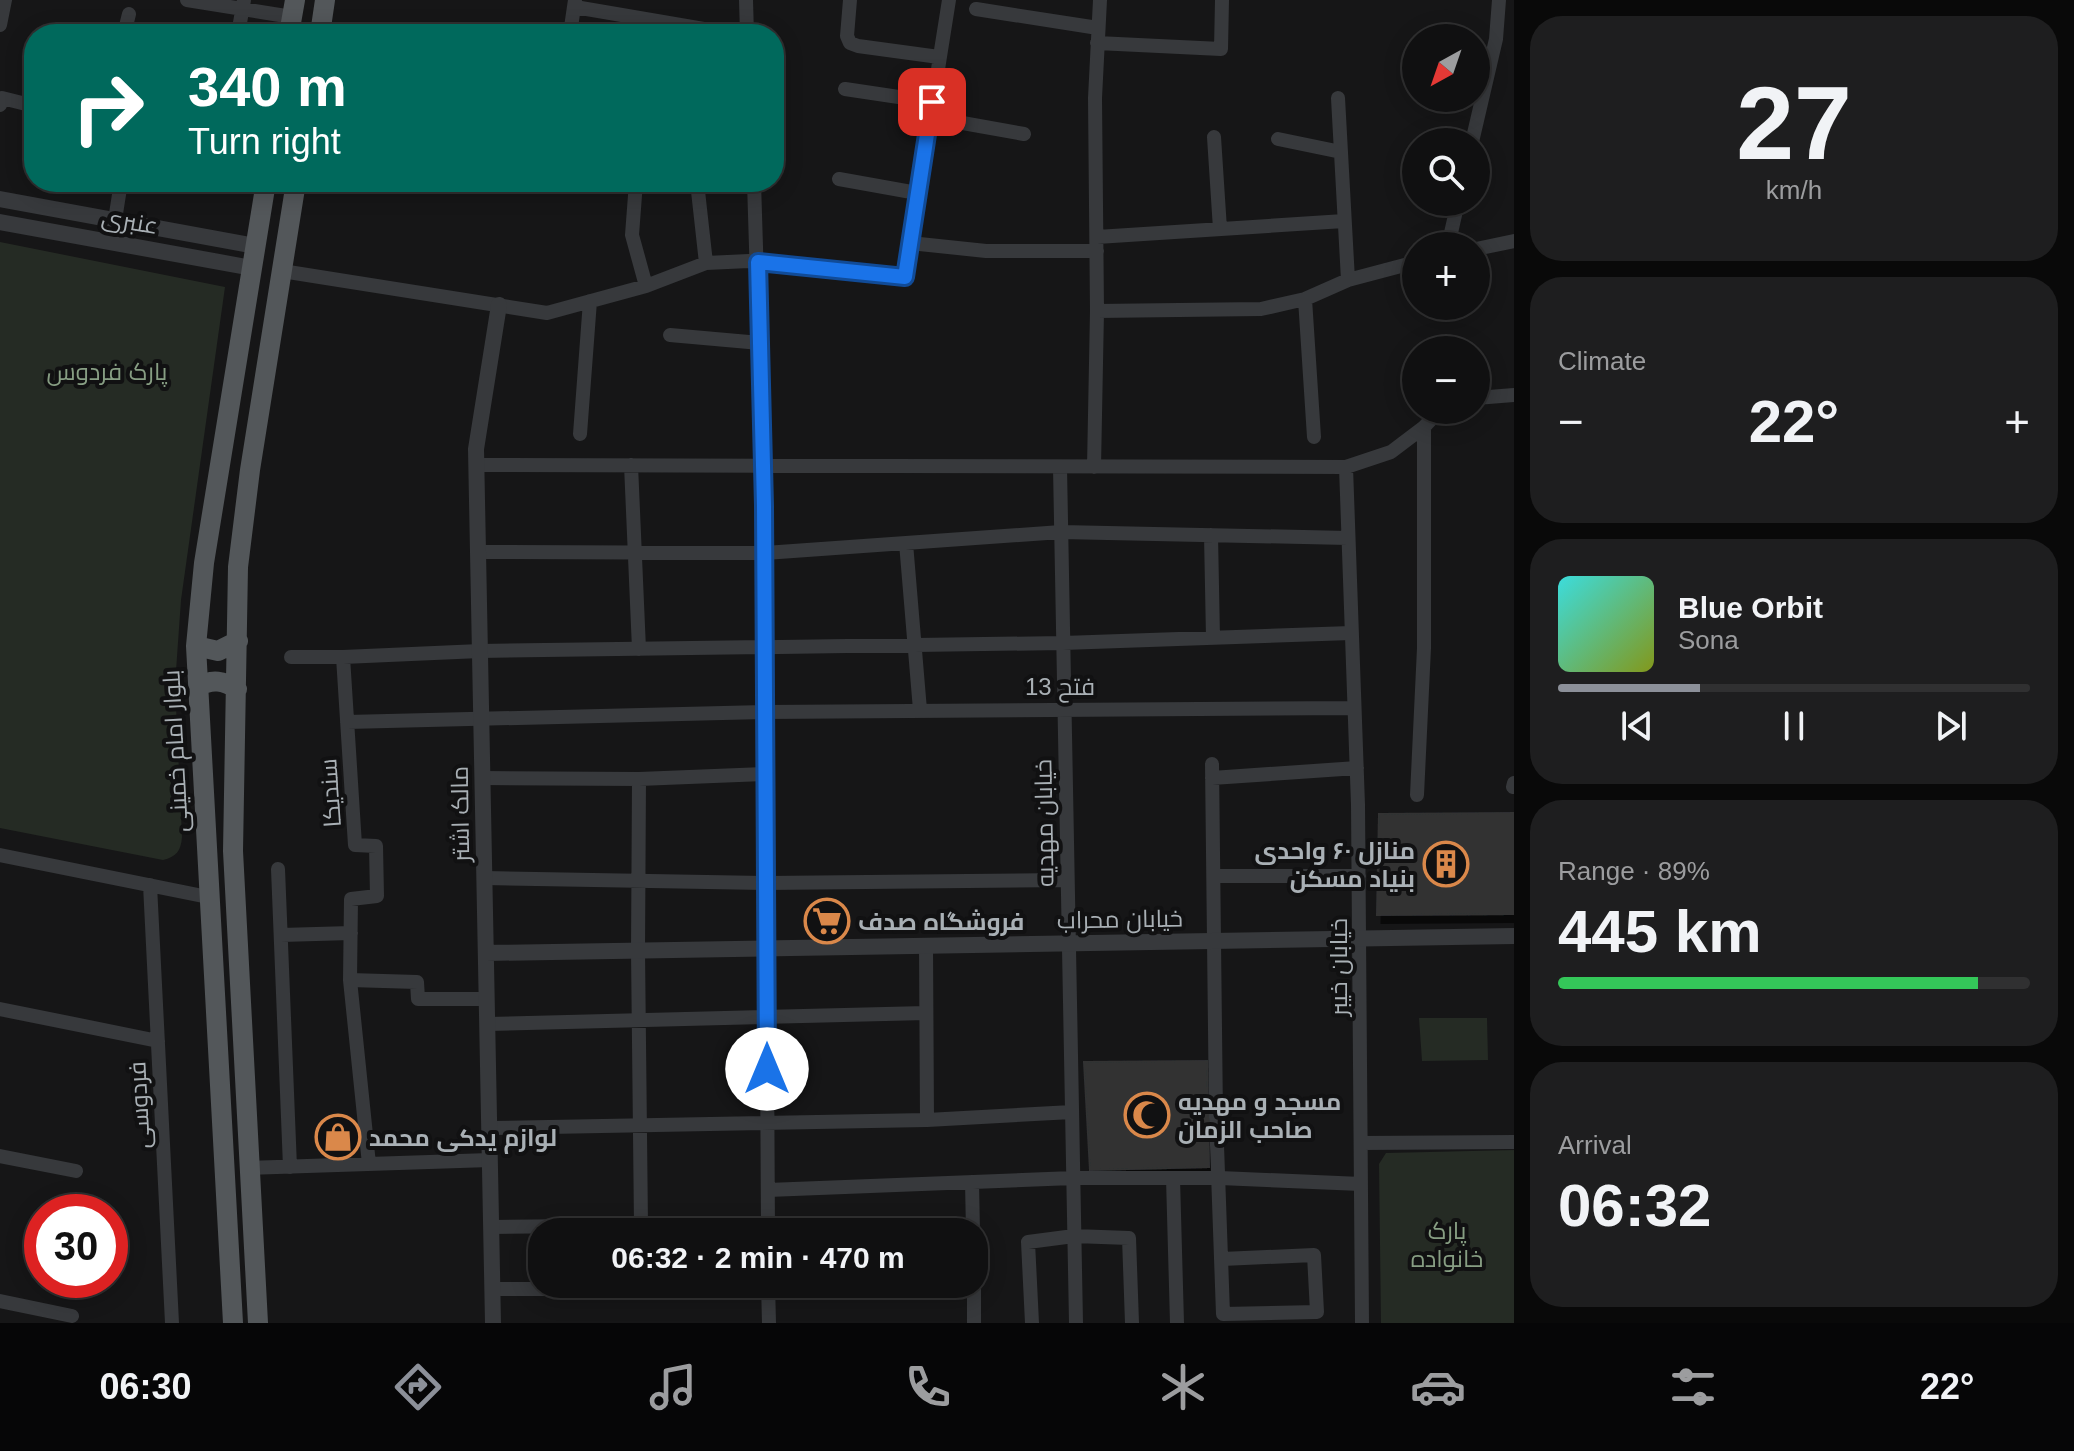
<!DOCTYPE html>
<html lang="en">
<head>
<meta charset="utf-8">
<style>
	body { margin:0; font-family:Helvetica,Cairo,sans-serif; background:#1e1e1f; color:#f1f3f6; height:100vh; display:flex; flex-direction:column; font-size:30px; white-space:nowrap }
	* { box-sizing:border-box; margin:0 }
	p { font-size:26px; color:#9c9d9f }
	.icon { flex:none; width:44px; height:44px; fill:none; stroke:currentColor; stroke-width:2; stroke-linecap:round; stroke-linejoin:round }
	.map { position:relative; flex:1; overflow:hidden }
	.details { display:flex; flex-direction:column; gap:16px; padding:16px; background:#090909; width:560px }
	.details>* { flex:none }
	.top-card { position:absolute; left:24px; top:24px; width:760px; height:168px; border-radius:32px; box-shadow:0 4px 20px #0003,0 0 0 2px #303031; background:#00695c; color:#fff; overflow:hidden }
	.needle { width:52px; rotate:220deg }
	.fabs { position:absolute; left:1402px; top:24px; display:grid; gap:16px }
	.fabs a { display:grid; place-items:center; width:88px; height:88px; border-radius:50%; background:#101011; box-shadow:0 4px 20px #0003,0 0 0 2px #303031; font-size:40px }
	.speed { position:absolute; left:24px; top:1194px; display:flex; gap:16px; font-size:40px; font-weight:700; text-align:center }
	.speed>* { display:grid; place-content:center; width:104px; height:104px; border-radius:50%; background:#101011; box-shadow:0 4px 20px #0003,0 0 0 2px #303031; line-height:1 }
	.speed .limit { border:12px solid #d22; background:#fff; color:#111 }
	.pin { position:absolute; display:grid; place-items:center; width:68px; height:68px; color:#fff; margin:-34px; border-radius:16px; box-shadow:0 4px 12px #0006 }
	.me { position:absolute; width:88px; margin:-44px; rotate:0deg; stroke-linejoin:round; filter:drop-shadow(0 0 6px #0008) }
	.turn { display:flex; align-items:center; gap:28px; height:168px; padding:0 32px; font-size:36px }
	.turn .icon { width:104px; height:104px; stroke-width:2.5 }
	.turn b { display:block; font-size:56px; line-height:68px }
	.big { font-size:60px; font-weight:800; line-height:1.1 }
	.details .widget { flex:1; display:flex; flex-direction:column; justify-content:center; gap:12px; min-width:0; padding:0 28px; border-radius:32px; background:#1e1e1f }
	.details .dial { align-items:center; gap:0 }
	.dial b { font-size:104px; line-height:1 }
	.song { display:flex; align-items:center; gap:24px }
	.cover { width:96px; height:96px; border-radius:12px; background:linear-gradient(135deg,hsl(180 70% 55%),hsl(70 70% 35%)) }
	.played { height:8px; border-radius:4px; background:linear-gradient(90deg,#8c9099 30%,#303031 30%) }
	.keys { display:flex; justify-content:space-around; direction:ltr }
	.heat { display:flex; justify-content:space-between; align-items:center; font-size:44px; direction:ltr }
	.charge { height:12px; border-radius:6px; background:linear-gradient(90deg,#34c759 89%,#303031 0) }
	.trip { position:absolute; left:528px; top:1218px; width:460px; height:80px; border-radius:32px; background:#101011; box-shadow:0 4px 20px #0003,0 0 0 2px #303031; font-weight:800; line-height:80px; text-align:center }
	.dock { display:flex; height:128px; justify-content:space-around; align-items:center; background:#060607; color:#9c9d9f }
	.dock .icon { width:56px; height:56px }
	.dock .on { color:#8c9099 }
	.dock b { font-size:36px; color:#f1f3f6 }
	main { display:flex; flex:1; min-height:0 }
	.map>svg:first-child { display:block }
	.green { fill:#252b24 }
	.building { fill:#313133; stroke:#303133; stroke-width:2; filter:url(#shadow) }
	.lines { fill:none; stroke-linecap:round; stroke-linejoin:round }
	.minor { stroke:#37393c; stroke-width:14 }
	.tertiary { stroke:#37393c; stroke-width:16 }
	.primary { stroke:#53575a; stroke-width:20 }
	.route-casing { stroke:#114b97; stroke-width:20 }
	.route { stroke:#1a73e8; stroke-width:14 }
	.labels { text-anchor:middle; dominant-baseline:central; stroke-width:8; stroke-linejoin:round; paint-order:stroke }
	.street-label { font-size:24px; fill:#a9b0b5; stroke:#111112 }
	.park-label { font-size:24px; fill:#879e83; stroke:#111112 }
	.poi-label { font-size:24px; font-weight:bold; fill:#a9b0b5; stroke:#111112; text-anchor:start }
</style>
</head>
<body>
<main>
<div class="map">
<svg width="1514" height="1323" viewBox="0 0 1514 1323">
	<defs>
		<filter id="shadow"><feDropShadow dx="4.5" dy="8" stdDeviation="0" flood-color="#0009"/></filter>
	</defs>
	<rect width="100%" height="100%" fill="#161617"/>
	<path class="green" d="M0,242l225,45 -44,313 -6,85 7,152c-1,14 -6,20 -19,23l-163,-32z
		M1419,1018h68l1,42 -66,1z
		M1514,1150v173h-133l-2,-159 7,-11z"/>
	<path class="building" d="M1514,813v101l-137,1 2,-101z
		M1207,1061l2,106 -119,3 -6,-108z"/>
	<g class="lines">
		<path class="minor" d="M187,0l105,17
			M746,0l1,34
			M850,0l-3,36 3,7 8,3 81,11
			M575,7l158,27
			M976,9l122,19
			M0,25l5,-25
			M124,34l5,-20
			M238,34l6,-34
			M570,34l5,-34
			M1097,43l124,6 1,-49
			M845,89l87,13
			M1338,98l10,182
			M0,105l2,-7 32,8
			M929,117l95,17
			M1214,137l6,92
			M1278,139l63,13
			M1472,142l24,-103 3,-39
			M839,179l78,14
			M636,182l-4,53 14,51
			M697,182l9,81
			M754,182l10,324 4,726
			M115,220l6,-38
			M1097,237l247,-16
			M910,243l76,8h111
			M1448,246l10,-44
			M1476,249l38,-8
			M282,271l265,42 99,-27 60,-23 43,-2 156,16 44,-277
			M1305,299l9,138
			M1097,311l164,-2 44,-10 43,-19 68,-18
			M670,335l90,8
			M1476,398l38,-3
			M580,434l10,-133
			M477,465l869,2 45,-15 33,-25 16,-17
			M631,465l8,184
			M1060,467l16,856
			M1094,467l3,-156 -2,-213 5,-98
			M1346,467l12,338 4,518
			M1211,535l2,103
			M906,543l14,167
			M478,552l287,1 296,-21 287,6
			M291,657h52
			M347,722l418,-10 589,-4
			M1212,764l4,353 7,197 94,-2 -3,-57 -92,4
			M483,778l156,1 127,-5
			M1212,778l145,-10
			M639,779l-1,172 3,274
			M1513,787l1,-4
			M1417,795l7,-147v-221
			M0,855l208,42
			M278,869l12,298
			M1214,876h145
			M485,878l281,5 301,-3
			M150,885l22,438
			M281,935l70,-2
			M926,946l1,174
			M350,980l67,2 1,17h69
			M0,1009l158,32
			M488,1024l438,-11
			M490,1128l437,-8 145,-8
			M1361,1143l153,-1
			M0,1156l76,15
			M369,1164l-19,-184 1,-81 26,-3 -1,-50 -21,-1 -12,-188 137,-6 583,-8 288,-10
			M249,1168l241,-8
			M1173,1178l4,145
			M972,1182l1,50
			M768,1190l305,-12h147l141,6
			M492,1227l276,-3
			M768,1284l1,39
			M974,1284v39
			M493,1289h276
			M0,1301l72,15
			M1032,1323l-4,-81 46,-6 55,2 3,85"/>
		<path class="tertiary" d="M0,199l255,47
			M0,222l252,46
			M486,953l1028,-17
			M493,1323l-17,-874 23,-144"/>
		<path class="primary" d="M289,34l6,-34
			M320,34l5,-34
			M196,646l22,5 20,-10
			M198,687c14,-9 26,-6 39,2
			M233,1323l-37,-677 8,-83 62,-381
			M258,1323l-25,-472 5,-284 12,-97 46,-288"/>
	</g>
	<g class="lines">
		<g class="route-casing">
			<path id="route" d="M767,1069l-3,-563 -6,-244 147,15 27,-175"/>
		</g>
		<use href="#route" class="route"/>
	</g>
	<defs>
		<g id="building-ring" transform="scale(2.3)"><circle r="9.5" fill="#111112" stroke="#da884a" stroke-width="1.5"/><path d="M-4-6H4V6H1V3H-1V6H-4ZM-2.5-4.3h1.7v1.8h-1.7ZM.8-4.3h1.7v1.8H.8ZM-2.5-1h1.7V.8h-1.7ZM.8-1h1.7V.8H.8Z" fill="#da884a"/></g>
		<g id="supermarket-ring" transform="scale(2.3)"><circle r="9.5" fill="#111112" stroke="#da884a" stroke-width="1.5"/><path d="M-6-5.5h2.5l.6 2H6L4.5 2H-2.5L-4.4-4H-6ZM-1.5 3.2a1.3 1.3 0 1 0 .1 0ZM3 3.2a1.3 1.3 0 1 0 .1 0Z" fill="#da884a"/></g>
		<g id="mosque-ring" transform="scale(2.3)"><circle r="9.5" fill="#111112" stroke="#da884a" stroke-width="1.5"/><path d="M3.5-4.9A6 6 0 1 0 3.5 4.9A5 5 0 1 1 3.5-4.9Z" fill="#da884a"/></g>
		<g id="shop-ring" transform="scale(2.3)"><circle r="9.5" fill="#111112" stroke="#da884a" stroke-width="1.5"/><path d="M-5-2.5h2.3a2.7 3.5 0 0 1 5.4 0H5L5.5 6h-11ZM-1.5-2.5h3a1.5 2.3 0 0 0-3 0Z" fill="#da884a"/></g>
	</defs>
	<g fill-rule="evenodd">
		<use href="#building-ring" x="1446" y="864"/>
		<use href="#supermarket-ring" x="827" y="921"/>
		<use href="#mosque-ring" x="1147" y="1115"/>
		<use href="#shop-ring" x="338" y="1137"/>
	</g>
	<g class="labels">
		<g class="street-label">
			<text transform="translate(130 221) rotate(10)">عنبری</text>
			<text x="1060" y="686">فتح 13</text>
			<text transform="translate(175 751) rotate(-93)">بلوار امام خمینی</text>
			<text transform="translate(330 793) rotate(-94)">سندیکا</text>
			<text transform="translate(460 814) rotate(-91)">مالک اشتر</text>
			<text transform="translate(1044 823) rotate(-91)">خیابان مهدیه</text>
			<text transform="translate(1120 919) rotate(-1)">خیابان محراب</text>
			<text transform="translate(1338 967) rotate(-90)">خیابان خیبر</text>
			<text transform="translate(139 1105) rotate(-93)">فردوسی</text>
		</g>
		<g class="park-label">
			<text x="107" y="371">پارک فردوس</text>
			<text x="1447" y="1230">پارک<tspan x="1447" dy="28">خانواده</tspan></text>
		</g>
		<g class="poi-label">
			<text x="1415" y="850" text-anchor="end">منازل ۶۰ واحدی<tspan x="1415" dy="28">بنیاد مسکن</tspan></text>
			<text x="858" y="921">فروشگاه صدف</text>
			<text x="1178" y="1101">مسجد و مهدیه<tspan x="1178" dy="28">صاحب الزمان</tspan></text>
			<text x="369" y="1137">لوازم یدکی محمد</text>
		</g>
	</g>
</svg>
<div class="fabs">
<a><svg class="needle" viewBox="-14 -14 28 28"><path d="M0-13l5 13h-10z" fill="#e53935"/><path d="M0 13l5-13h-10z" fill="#9c9d9f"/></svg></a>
<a><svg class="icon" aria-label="search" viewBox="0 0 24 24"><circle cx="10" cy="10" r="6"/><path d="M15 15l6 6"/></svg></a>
<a>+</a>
<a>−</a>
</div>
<div class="speed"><div class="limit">30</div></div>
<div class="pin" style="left:932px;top:102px;background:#d93025"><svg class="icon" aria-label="arrive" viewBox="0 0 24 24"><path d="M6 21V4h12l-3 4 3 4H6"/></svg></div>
<svg class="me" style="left:767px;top:1069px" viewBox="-20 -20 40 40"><circle r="19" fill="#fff"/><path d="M0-13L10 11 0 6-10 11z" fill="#1a73e8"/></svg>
<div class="trip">06:32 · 2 min · 470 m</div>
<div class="top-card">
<div class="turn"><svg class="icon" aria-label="right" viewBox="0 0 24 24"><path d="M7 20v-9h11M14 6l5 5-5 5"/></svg><div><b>340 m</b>Turn right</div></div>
</div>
</div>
<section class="details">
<div class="widget dial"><b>27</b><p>km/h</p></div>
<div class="widget"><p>Climate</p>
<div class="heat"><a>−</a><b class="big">22°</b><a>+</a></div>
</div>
<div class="widget">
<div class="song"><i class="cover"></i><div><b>Blue Orbit</b><p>Sona</p></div></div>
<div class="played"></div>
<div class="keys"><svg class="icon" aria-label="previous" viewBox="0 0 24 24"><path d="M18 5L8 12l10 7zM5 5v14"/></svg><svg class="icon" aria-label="pause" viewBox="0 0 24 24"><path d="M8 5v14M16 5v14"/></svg><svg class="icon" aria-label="next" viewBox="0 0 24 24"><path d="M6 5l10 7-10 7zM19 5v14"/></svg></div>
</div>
<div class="widget"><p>Range · 89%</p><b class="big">445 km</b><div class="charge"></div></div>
<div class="widget"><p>Arrival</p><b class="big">06:32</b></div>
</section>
</main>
<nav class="dock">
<b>06:30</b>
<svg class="icon on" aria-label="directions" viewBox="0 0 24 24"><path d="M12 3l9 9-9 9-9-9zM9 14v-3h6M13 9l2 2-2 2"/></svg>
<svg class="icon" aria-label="music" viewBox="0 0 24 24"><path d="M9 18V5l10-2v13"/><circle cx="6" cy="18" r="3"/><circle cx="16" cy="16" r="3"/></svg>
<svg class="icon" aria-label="phone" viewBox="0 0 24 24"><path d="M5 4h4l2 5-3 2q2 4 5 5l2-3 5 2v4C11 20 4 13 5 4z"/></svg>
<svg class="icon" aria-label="climate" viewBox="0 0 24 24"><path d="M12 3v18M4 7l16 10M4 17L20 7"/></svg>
<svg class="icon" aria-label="car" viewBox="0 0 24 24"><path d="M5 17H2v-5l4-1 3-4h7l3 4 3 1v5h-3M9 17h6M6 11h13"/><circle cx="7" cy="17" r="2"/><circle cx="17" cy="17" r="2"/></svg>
<svg class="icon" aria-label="filters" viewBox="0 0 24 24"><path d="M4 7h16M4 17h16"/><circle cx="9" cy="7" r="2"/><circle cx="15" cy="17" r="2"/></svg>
<b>22°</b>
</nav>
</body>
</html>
